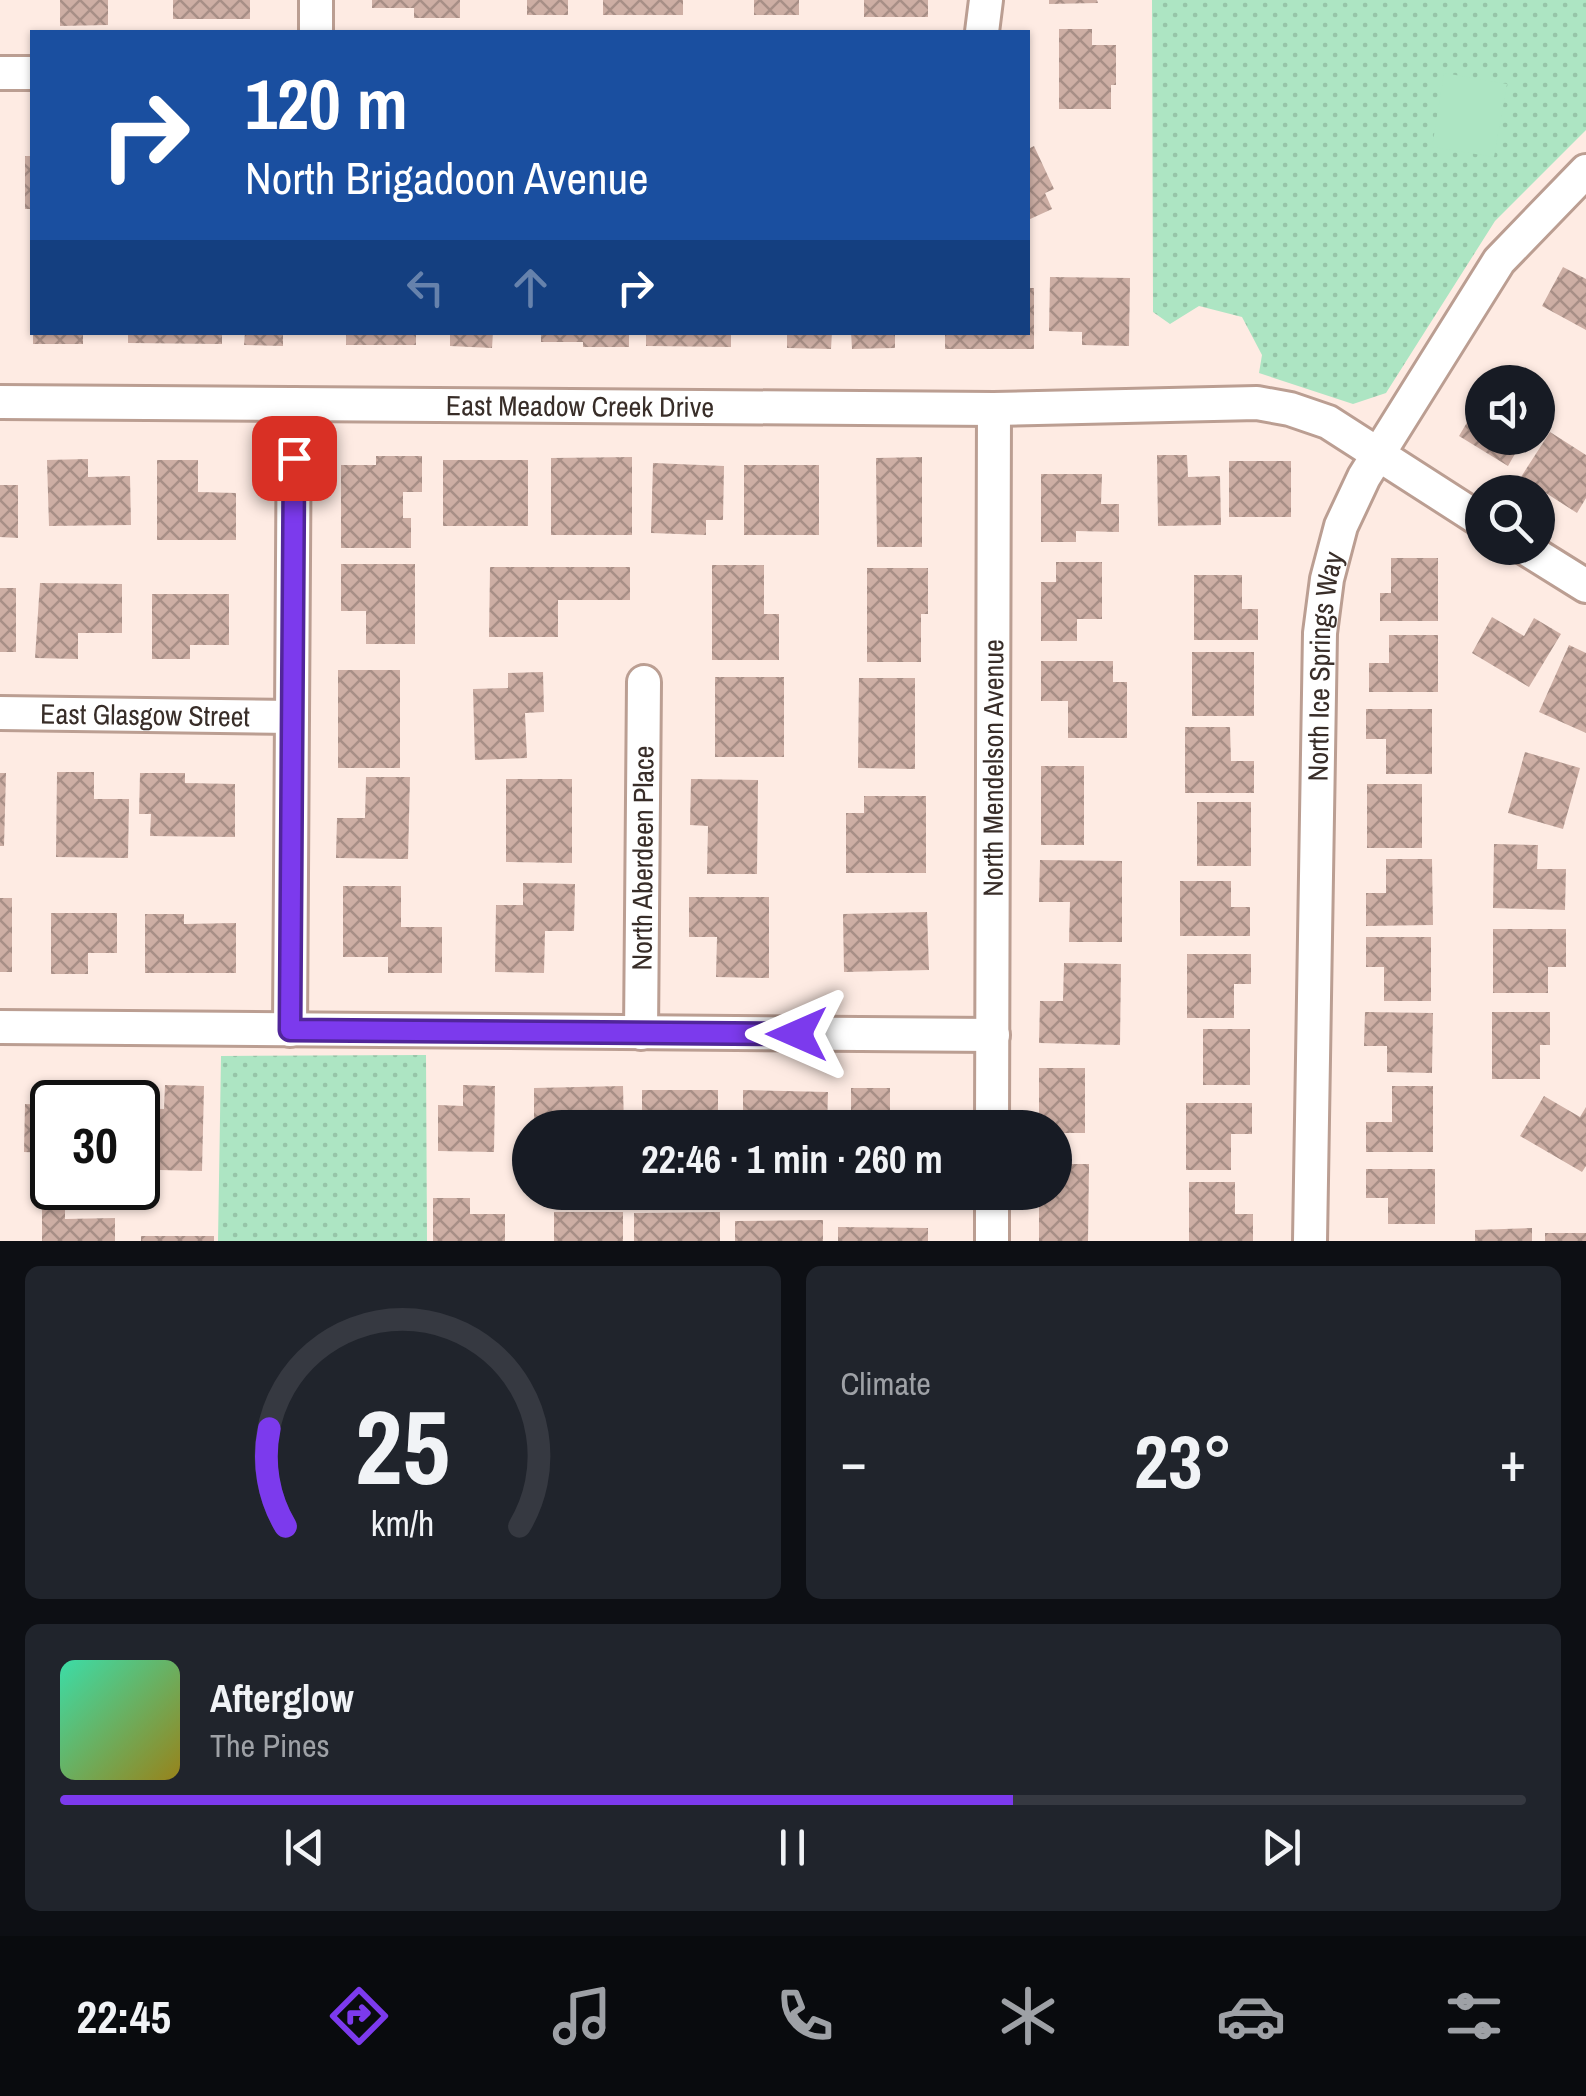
<!DOCTYPE html>
<html lang="en">
<head>
<meta charset="utf-8">
<style>
	body { margin:0; font-family:"Archivo Narrow",sans-serif; background:#20242c; color:#f1f3f6; height:100vh; display:flex; flex-direction:column; font-size:38px; white-space:nowrap }
	* { box-sizing:border-box; margin:0 }
	p { font-size:32px; color:#9ea1a6 }
	.icon { flex:none; width:55px; height:55px; fill:none; stroke:currentColor; stroke-width:2; stroke-linecap:round; stroke-linejoin:round }
	.map { position:relative; height:1241px; overflow:hidden }
	.sheet { display:flex; flex-direction:column; gap:25px; padding:25px; background:#0d0f14; flex:1 }
	.sheet>* { flex:none }
	.guide { position:absolute; left:30px; top:30px; width:1000px; height:305px; border-radius:0px; box-shadow:0 2px 8px #0004; background:#1a4fa0; color:#fff; overflow:hidden }
	.fabs { position:absolute; left:1465px; top:365px; display:grid; gap:20px }
	.fabs a { display:grid; place-items:center; width:90px; height:90px; border-radius:50%; background:#171b24; box-shadow:0 2px 8px #0004; font-size:50px }
	.speed { position:absolute; left:30px; top:1080px; display:flex; gap:20px; font-size:50px; font-weight:700; text-align:center }
	.speed>* { display:grid; place-content:center; width:130px; height:130px; border-radius:50%; background:#171b24; box-shadow:0 2px 8px #0004; line-height:1 }
	.speed .limit { border:5px solid #111; border-radius:15px; background:#fff; color:#111 }
	.pin { position:absolute; display:grid; place-items:center; width:85px; height:85px; color:#fff; margin:-42px; border-radius:20px; box-shadow:0 5px 15px #0006 }
	.me { position:absolute; width:110px; margin:-55px; rotate:270deg; stroke-linejoin:round; filter:drop-shadow(0 0 8px #0008) }
	.turn { display:flex; align-items:center; gap:35px; height:210px; padding:0 50px; font-size:45px }
	.turn .icon { width:130px; height:130px; stroke-width:2.5 }
	.turn b { display:block; font-size:70px; line-height:85px }
	.lanes { display:flex; align-items:center; height:95px; padding:0 50px; background:#0003; justify-content:center; gap:50px; direction:ltr }
	.lanes .off { opacity:.35 }
	.big { font-size:75px; font-weight:800; line-height:1.1 }
	.sheet .tile { flex:1; display:flex; flex-direction:column; justify-content:center; gap:15px; min-width:0; padding:0 35px; border-radius:15px; background:#20242c }
	.sheet .dial { align-items:center; gap:0 }
	.dial svg { height:260px; overflow:visible; fill:none; stroke:#363941; stroke-width:7; stroke-linecap:round; text-anchor:middle }
	.dial text { fill:#f1f3f6; stroke:none }
	.song { display:flex; align-items:center; gap:30px }
	.cover { width:120px; height:120px; border-radius:15px; background:linear-gradient(135deg,hsl(160 70% 55%),hsl(50 70% 35%)) }
	.played { height:10px; border-radius:5px; background:linear-gradient(90deg,#7c3aed 65%,#363941 65%) }
	.keys { display:flex; justify-content:space-around; direction:ltr }
	.heat { display:flex; justify-content:space-between; align-items:center; font-size:55px; direction:ltr }
	.sheet .tiles { flex:1; display:grid; gap:25px; grid-template-columns:1fr 1fr }
	.tile:last-child { grid-column:span 2 }
	.trip { position:absolute; left:512px; top:1110px; width:560px; height:100px; border-radius:50px; background:#171b24; box-shadow:0 2px 8px #0004; font-weight:800; line-height:100px; text-align:center }
	.tabs { display:flex; height:160px; justify-content:space-around; align-items:center; background:#090b0e; color:#9ea1a6 }
	.tabs .icon { width:70px; height:70px }
	.tabs .on { color:#7c3aed }
	.tabs b { font-size:45px; color:#f1f3f6 }
	.map>svg:first-child { display:block }
	.park { fill:url(#park-dots) }
	.garden { fill:#ade5c3 }
	.building { fill:url(#building-cross-hatch) }
	.lines { fill:none; stroke-linecap:round; stroke-linejoin:round }
	.minor-casing { stroke:#bb9e92; stroke-width:38 }
	.minor { stroke:#fff; stroke-width:32 }
	.route-casing { stroke:#51269a; stroke-width:25 }
	.route { stroke:#7c3aed; stroke-width:18 }
	.labels { text-anchor:middle; dominant-baseline:central; stroke-width:8; stroke-linejoin:round; paint-order:stroke }
	.street-label { font-size:28px; fill:#382d28; stroke:#fcfcfc }
</style>
</head>
<body>
<div class="map">
<svg width="1586" height="1241" viewBox="0 0 1586 1241">
	<defs>
		<pattern id="park-dots" width="8" height="8" patternUnits="userSpaceOnUse" patternTransform="scale(2.5)"><rect width="8" height="8" fill="#ade5c3"/><path d="M2 2h.1M6 6h.1" fill="none" stroke="#96c5a8" stroke-width="1.8" stroke-linecap="round"/></pattern>
		<pattern id="building-cross-hatch" width="8" height="8" patternUnits="userSpaceOnUse" patternTransform="scale(2.5)"><rect width="8" height="8" fill="#cdaea4"/><path d="M0 0l8 8M0 8l8-8" fill="none" stroke="#a78e86"/></pattern>
	</defs>
	<rect width="100%" height="100%" fill="#feebe3"/>
	<path class="park" d="M1152,0h434v130l-91,91 -109,172 -33,11 -94,-31 3,-18 -20,-38 -43,-11 -29,18 -17,-12z
		M426,1055l1,186h-209l3,-185z"/>
	<path class="garden" d="M1444,73l63,11 -13,73 -62,-10z"/>
	<path class="building" d="M60,0h48v25l-48,1z
		M173,0h77v19h-77z
		M372,0h88v18h-46v-10h-42z
		M527,0h41v15h-41z
		M603,0h80v15h-80z
		M754,0h45v15h-45z
		M864,0h64v17h-64z
		M1049,0h48l1,3 -49,1z
		M1059,29h33v16h24v40h-5v24h-52z
		M1034,146l20,43 -9,4 7,16 -24,11v-71z
		M25,156h7v53h-7z
		M1563,267l23,12v51l-44,-24z
		M1050,277l80,1 -1,68 -47,-1v-13l-33,-1z
		M1028,288h6v61h-89v-17h83z
		M33,332h50v12h-50z
		M128,332h94v12l-94,-1z
		M245,332h38v14l-39,-1z
		M346,332h70v13h-70z
		M450,332h43l-1,16 -42,-2z
		M541,332h88v15h-46v-5h-42z
		M646,332h85v15l-85,-1z
		M787,332h45l-1,17 -44,-1z
		M851,332h44v16l-43,1z
		M1482,397v41h42l-16,28 -49,-30z
		M1550,432l36,23v43l-9,15 -56,-36z
		M1157,455h30l1,22 32,-1 1,49 -63,1z
		M376,456h46v36h-19v26h8v30h-70v-83h35z
		M632,457v78h-81v-77z
		M922,457v90h-45l-1,-89z
		M88,459v18l42,-1 1,49 -82,1 -2,-66z
		M157,460h41v32l38,1v47h-79z
		M443,460h85v66h-85z
		M1229,461h62v56h-62z
		M653,463l71,3 -1,54h-17v15l-55,-2z
		M744,465h75v70h-75z
		M1041,474h61l-1,30h18v28l-43,-1v11h-35z
		M0,485h18v53l-18,-1z
		M1391,558h47v63h-58v-28h11z
		M1056,562h46v57h-25v22h-36v-59h15z
		M341,564h74v80h-49v-33h-25z
		M712,565h52v49h15v46h-67z
		M490,567h140v33h-72v37h-69z
		M867,568h61v46h-7v48h-54z
		M1194,575h48v34h16v31h-64z
		M40,583l82,1v49h-44v26l-43,-1z
		M0,588h16v64h-16z
		M152,594h77v51h-39v14h-38z
		M1492,617l32,19 10,-18 27,16 -32,53 -57,-34z
		M1389,635h49v57h-69v-29h20z
		M1569,645l17,8v80l-47,-21z
		M1192,652h62v64h-62z
		M1041,661h72v21h14v56h-59v-37h-27z
		M338,670h62v98h-62z
		M543,672l1,40 -19,1 2,45 -52,2 -2,-71 35,-1v-15z
		M715,677h69v80h-69z
		M859,678h56v91l-57,-1z
		M1366,709h66v65h-46v-35h-20z
		M1185,727h45l1,34h23v32h-69z
		M1525,752l55,16 -17,61 -55,-16z
		M1041,766h43v79h-43z
		M57,772h37v27h35l-1,59 -72,-1z
		M0,773h6l-2,73h-4z
		M140,773h45v10l50,1v53l-85,-1 1,-22h-12z
		M366,777h44l-2,82 -72,-1 1,-40h28z
		M506,779h66v84l-66,-1z
		M691,779l67,1 -1,94h-50l1,-48 -18,-1z
		M1367,784h55v64h-55z
		M864,796h62v77h-80v-60h18z
		M1197,802h54v64h-54z
		M1494,844l44,1 -1,24h29l-1,41 -72,-2z
		M1386,859h46l1,66 -67,1v-33h20z
		M1040,860l82,1v81h-53l1,-40h-31z
		M1180,881h51v26h19v29h-70z
		M523,883l52,1 -1,47h-29l-1,42 -49,-1 1,-67h27z
		M343,886h58v41h41v46h-54v-16h-45z
		M689,897h80v81l-53,-1 1,-40h-28z
		M0,898h12v74h-12z
		M927,912l2,58 -85,2 -1,-58z
		M51,913h66v40h-29v21h-37z
		M145,914h39v10l52,-1v50h-91z
		M1493,929h73v38h-18v26h-55z
		M1366,937h65v64h-47v-34h-18z
		M1187,954h64v30h-17v34h-47z
		M1064,963l57,1 -1,81 -81,-2 1,-42h23z
		M1365,1012l68,1 -1,60 -45,-1v-26h-23z
		M1492,1012h58v33h-10v34h-48z
		M1203,1029h47v56h-47z
		M1039,1068h46v65h-30v-5h-16z
		M165,1085l39,1 -2,85 -42,-1v-15h-22v-47l26,1z
		M463,1085l32,1 -1,66 -56,-1v-46l25,1z
		M64,1086l40,2 -1,14h-40z
		M623,1086l1,42h-90v-40z
		M1392,1086h41v66h-67v-30h26z
		M851,1088h39v40h-39z
		M642,1090h76v38h-76z
		M743,1090l85,2 -1,36h-84z
		M1544,1096l36,21 6,-10v59l-4,6 -62,-36z
		M1186,1103h66v31h-21v36h-45z
		M25,1104l27,1v48l-28,-1z
		M1055,1164h34l-1,77h-49v-49h16z
		M1366,1169h69v55h-47v-26h-22z
		M1189,1182h46v32h18v27h-64z
		M433,1198h37v16h35v27h-72z
		M42,1205h23v14l50,-1v23h-73z
		M554,1212h69v29h-69z
		M720,1212v29h-86v-28z
		M823,1220v21h-88v-20z
		M838,1227l90,1v13h-90z
		M1532,1228v13h-57v-11z
		M1545,1233h41v8h-41z
		M141,1236h73v5h-73z"/>
	<g class="lines">
		<g class="minor-casing">
			<g id="minor">
				<path d="M316,32v-32"/>
				<path d="M982,32l4,-32"/>
				<path d="M0,73h32"/>
				<path id="s1" d="M0,402l994,7 263,-6 33,6 38,13 154,99"/>
				<path d="M1525,548l61,38"/>
				<path id="s2" d="M0,713l292,4"/>
				<path d="M0,1027l993,8"/>
				<path d="M290,1030l4,-626"/>
				<path id="s3" d="M641,1033l3,-351"/>
				<path id="s4" d="M992,1128l2,-719"/>
				<path d="M992,1241v-49"/>
				<path id="s5" d="M1310,1241l10,-608 7,-54 14,-53 23,-49 135,-216 87,-90"/>
			</g>
		</g>
		<use href="#minor" class="minor"/>
	</g>
	<g class="lines">
		<g class="route-casing">
			<path id="route" d="M294,458l-4,572 507,4"/>
		</g>
		<use href="#route" class="route"/>
	</g>
	<g class="labels">
		<g class="street-label">
			<text stroke="none"><textPath href="#s1" startOffset="580">East Meadow Creek Drive</textPath></text>
			<text stroke="none"><textPath href="#s5" startOffset="575">North Ice Springs Way</textPath></text>
			<text stroke="none"><textPath href="#s2" startOffset="145">East Glasgow Street</textPath></text>
			<text stroke="none"><textPath href="#s4" startOffset="360">North Mendelson Avenue</textPath></text>
			<text stroke="none"><textPath href="#s3" startOffset="175">North Aberdeen Place</textPath></text>
		</g>
	</g>
</svg>
<div class="fabs">
<a><svg class="icon" aria-label="sound" viewBox="0 0 24 24"><path d="M4 9h4l5-4v14l-5-4H4zM17 9q2 3 0 6"/></svg></a>
<a><svg class="icon" aria-label="search" viewBox="0 0 24 24"><circle cx="10" cy="10" r="6"/><path d="M15 15l6 6"/></svg></a>
</div>
<div class="speed"><div class="limit">30</div></div>
<div class="pin" style="left:294px;top:458px;background:#d93025"><svg class="icon" aria-label="arrive" viewBox="0 0 24 24"><path d="M6 21V4h12l-3 4 3 4H6"/></svg></div>
<svg class="me" style="left:797px;top:1034px" viewBox="-20 -20 40 40"><path d="M0-17L14 15 0 8-14 15z" fill="#7c3aed" stroke="#fff" stroke-width="4"/></svg>
<div class="trip">22:46 · 1 min · 260 m</div>
<div class="guide">
<div class="turn"><svg class="icon" aria-label="right" viewBox="0 0 24 24"><path d="M7 20v-9h11M14 6l5 5-5 5"/></svg><div><b>120 m</b>North Brigadoon Avenue</div></div>
<div class="lanes"><svg class="icon off" aria-label="left" viewBox="0 0 24 24"><path d="M17 20v-9H6M10 6l-5 5 5 5"/></svg><svg class="icon off" aria-label="ahead" viewBox="0 0 24 24"><path d="M12 20V5M6 11l6-6 6 6"/></svg><svg class="icon" aria-label="right" viewBox="0 0 24 24"><path d="M7 20v-9h11M14 6l5 5-5 5"/></svg></div>
</div>
</div>
<section class="sheet">
<div class="tiles">
<div class="tile dial"><svg viewBox="0 0 100 80">
<path d="M14 69A42 42 0 1 1 86 69"/>
<path d="M14 69A42 42 0 0 1 9 39" stroke="#7c3aed"/>
<text x="50" y="56" font-size="32" font-weight="700">25</text>
<text x="50" y="72" font-size="11">km/h</text>
</svg></div>
<div class="tile"><p>Climate</p>
<div class="heat"><a>−</a><b class="big">23°</b><a>+</a></div>
</div>
<div class="tile">
<div class="song"><i class="cover"></i><div><b>Afterglow</b><p>The Pines</p></div></div>
<div class="played"></div>
<div class="keys"><svg class="icon" aria-label="previous" viewBox="0 0 24 24"><path d="M18 5L8 12l10 7zM5 5v14"/></svg><svg class="icon" aria-label="pause" viewBox="0 0 24 24"><path d="M8 5v14M16 5v14"/></svg><svg class="icon" aria-label="next" viewBox="0 0 24 24"><path d="M6 5l10 7-10 7zM19 5v14"/></svg></div>
</div>
</div>
</section>
<nav class="tabs">
<b>22:45</b>
<svg class="icon on" aria-label="directions" viewBox="0 0 24 24"><path d="M12 3l9 9-9 9-9-9zM9 14v-3h6M13 9l2 2-2 2"/></svg>
<svg class="icon" aria-label="music" viewBox="0 0 24 24"><path d="M9 18V5l10-2v13"/><circle cx="6" cy="18" r="3"/><circle cx="16" cy="16" r="3"/></svg>
<svg class="icon" aria-label="phone" viewBox="0 0 24 24"><path d="M5 4h4l2 5-3 2q2 4 5 5l2-3 5 2v4C11 20 4 13 5 4z"/></svg>
<svg class="icon" aria-label="climate" viewBox="0 0 24 24"><path d="M12 3v18M4 7l16 10M4 17L20 7"/></svg>
<svg class="icon" aria-label="car" viewBox="0 0 24 24"><path d="M5 17H2v-5l4-1 3-4h7l3 4 3 1v5h-3M9 17h6M6 11h13"/><circle cx="7" cy="17" r="2"/><circle cx="17" cy="17" r="2"/></svg>
<svg class="icon" aria-label="filters" viewBox="0 0 24 24"><path d="M4 7h16M4 17h16"/><circle cx="9" cy="7" r="2"/><circle cx="15" cy="17" r="2"/></svg>
</nav>
</body>
</html>
